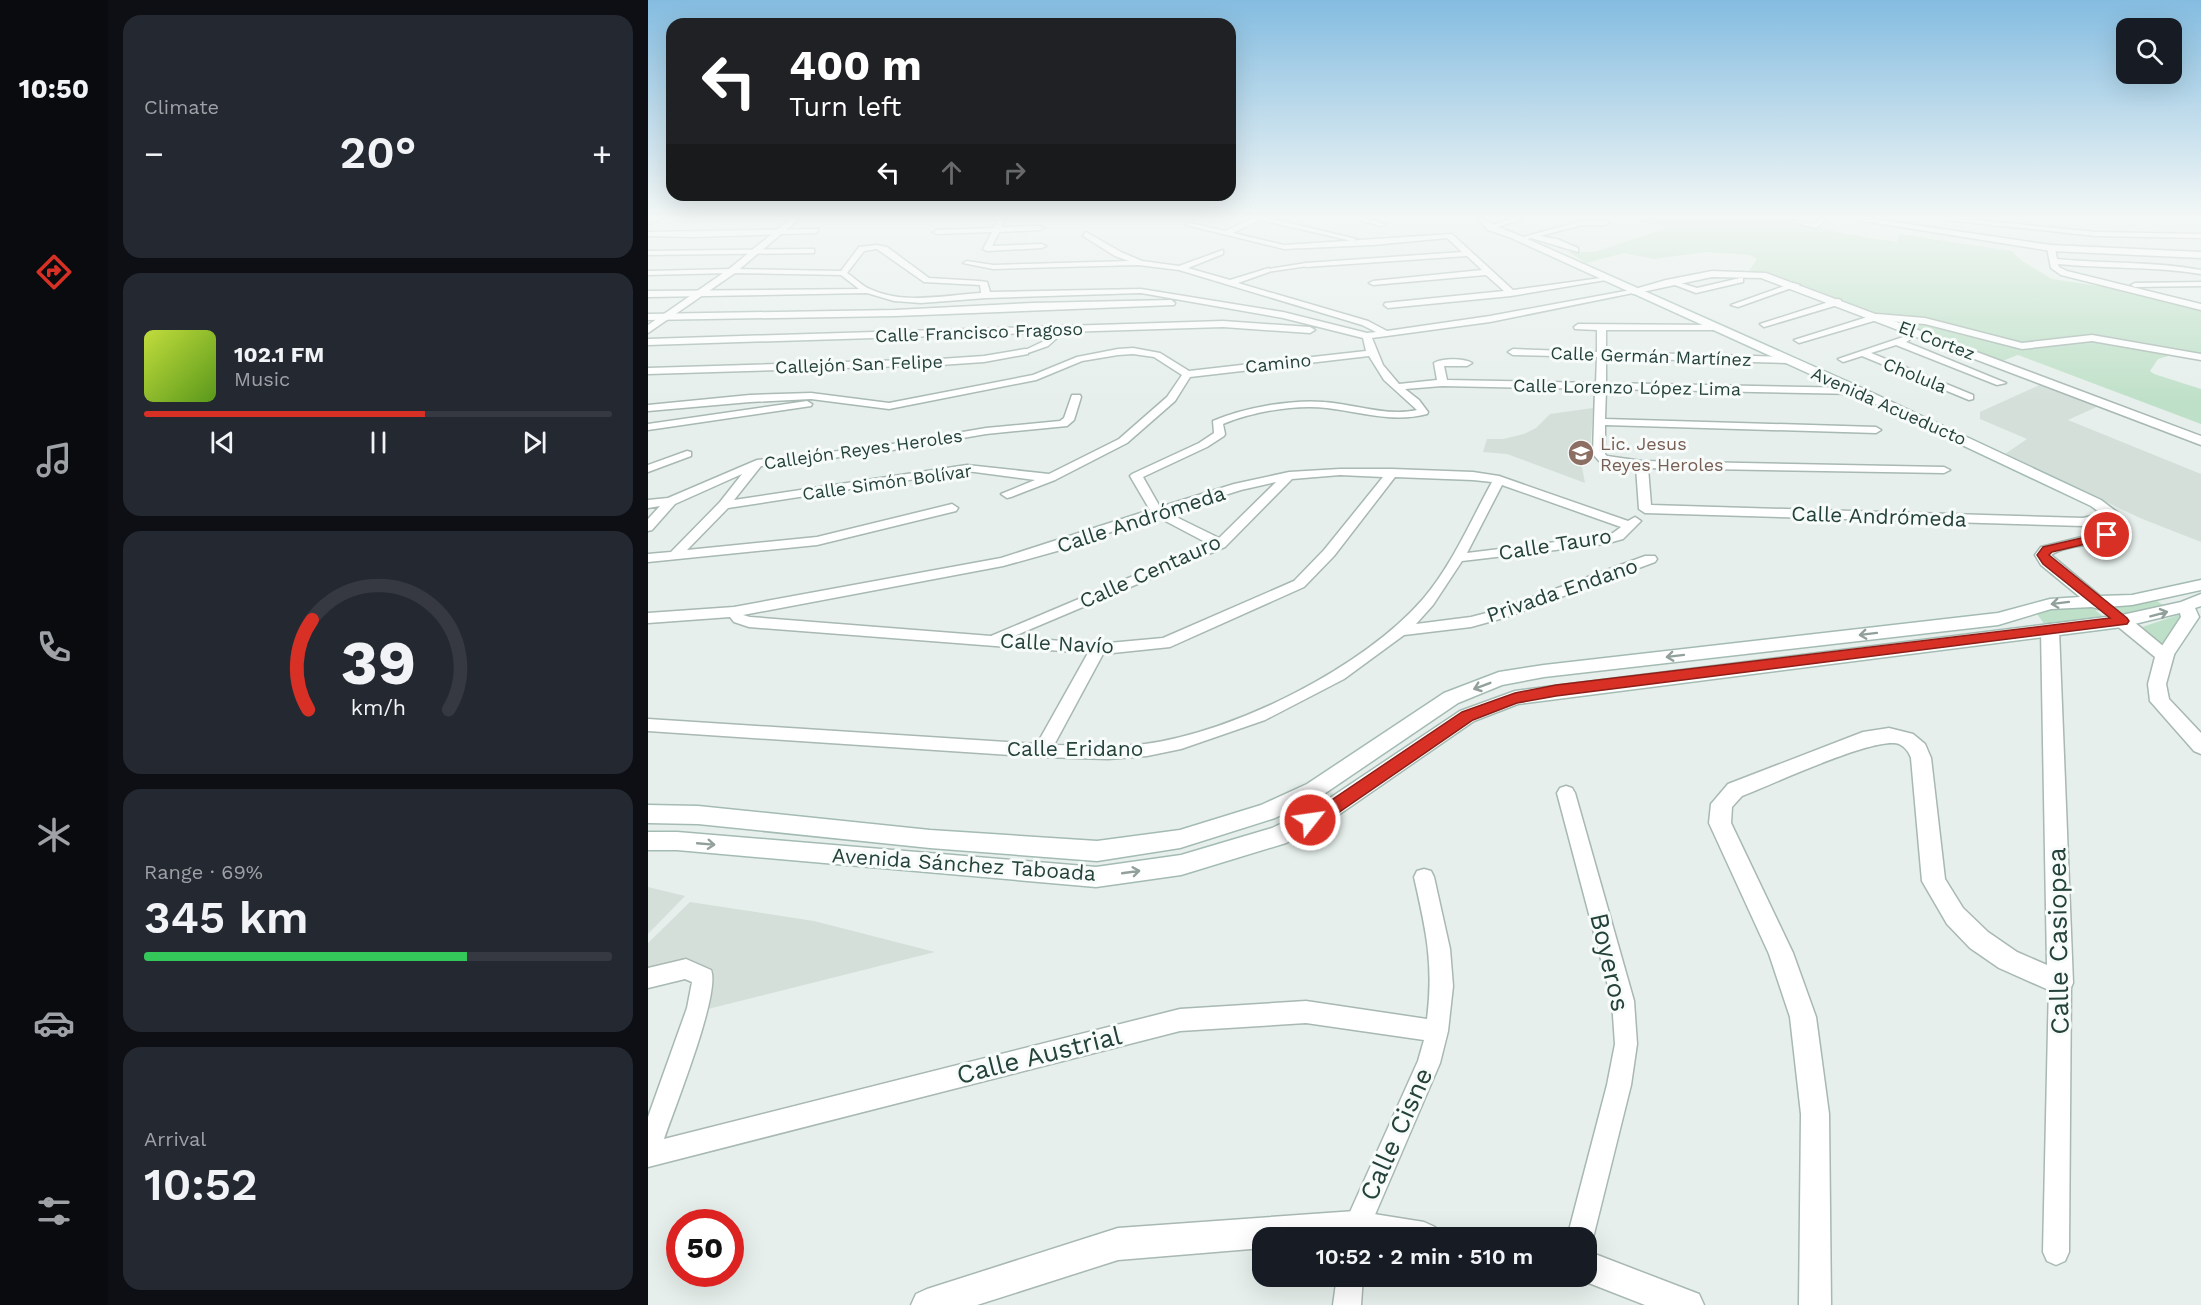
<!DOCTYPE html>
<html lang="en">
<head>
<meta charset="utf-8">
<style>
	body { margin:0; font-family:"Work Sans",sans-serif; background:#242831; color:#f1f3f6; height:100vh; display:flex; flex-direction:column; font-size:22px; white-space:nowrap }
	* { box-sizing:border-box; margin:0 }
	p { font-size:20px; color:#9ea1a6 }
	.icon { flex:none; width:33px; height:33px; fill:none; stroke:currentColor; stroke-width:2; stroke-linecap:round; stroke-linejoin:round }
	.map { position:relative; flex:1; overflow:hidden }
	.drawer { display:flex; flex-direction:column; gap:15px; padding:15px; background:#0d0f14; width:540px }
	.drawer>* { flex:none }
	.top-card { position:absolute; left:18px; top:18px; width:570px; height:183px; border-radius:18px; box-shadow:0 6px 24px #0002; background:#202124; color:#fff; overflow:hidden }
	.tools { position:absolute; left:1468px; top:18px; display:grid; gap:12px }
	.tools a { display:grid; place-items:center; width:66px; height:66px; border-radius:12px; background:#171b24; box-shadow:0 6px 24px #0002; font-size:30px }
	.speed { position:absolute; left:18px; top:1209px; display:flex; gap:12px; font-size:30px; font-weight:700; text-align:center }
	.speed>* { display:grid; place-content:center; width:78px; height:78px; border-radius:50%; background:#171b24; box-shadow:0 6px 24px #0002; line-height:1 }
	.speed .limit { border:9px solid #d22; background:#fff; color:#111 }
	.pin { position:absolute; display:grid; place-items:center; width:51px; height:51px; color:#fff; margin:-26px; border:3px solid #fff; border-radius:50%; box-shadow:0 2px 6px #0007 }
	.me { position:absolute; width:66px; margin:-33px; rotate:60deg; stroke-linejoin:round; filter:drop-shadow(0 0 4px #0008) }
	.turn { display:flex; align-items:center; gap:21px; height:126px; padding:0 24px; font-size:27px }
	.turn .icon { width:78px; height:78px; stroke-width:2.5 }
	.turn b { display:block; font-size:42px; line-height:51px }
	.lanes { display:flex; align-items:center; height:57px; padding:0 24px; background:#0003; justify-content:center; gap:30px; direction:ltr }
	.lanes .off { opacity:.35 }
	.big { font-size:45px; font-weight:600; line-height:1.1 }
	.drawer .widget { flex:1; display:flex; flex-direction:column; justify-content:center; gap:9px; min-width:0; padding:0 21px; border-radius:18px; background:#242831 }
	.drawer .dial { align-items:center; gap:0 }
	.dial svg { height:156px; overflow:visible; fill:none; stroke:#363941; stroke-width:7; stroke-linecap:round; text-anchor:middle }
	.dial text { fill:#f1f3f6; stroke:none }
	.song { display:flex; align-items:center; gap:18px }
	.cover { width:72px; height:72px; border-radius:9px; background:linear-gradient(135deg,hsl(70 70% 55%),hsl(90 70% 35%)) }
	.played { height:6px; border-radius:3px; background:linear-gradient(90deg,#d93025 60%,#363941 60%) }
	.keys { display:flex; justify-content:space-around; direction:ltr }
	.heat { display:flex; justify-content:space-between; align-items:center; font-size:33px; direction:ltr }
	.charge { height:9px; border-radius:4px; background:linear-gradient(90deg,#34c759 69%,#363941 0) }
	.trip { position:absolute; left:604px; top:1227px; width:345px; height:60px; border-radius:18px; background:#171b24; box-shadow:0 6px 24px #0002; font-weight:600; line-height:60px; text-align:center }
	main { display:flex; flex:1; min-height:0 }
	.menu { display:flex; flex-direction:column; width:108px; justify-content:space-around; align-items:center; background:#090b0e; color:#9ea1a6 }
	.menu .icon { width:42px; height:42px }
	.menu .selected { color:#d93025 }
	.menu b { font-size:27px; color:#f1f3f6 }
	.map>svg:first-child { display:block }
	.built { fill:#d4dfda }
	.green { fill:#bfe0c8 }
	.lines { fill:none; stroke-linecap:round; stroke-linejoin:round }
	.pedestrian-casing { stroke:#a8b8b2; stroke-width:3 }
	.minor-casing { stroke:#a8b8b2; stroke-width:3 }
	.tertiary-casing { stroke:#a8b8b2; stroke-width:3 }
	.secondary-casing { stroke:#a4bbb3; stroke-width:3 }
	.pedestrian { fill:#fff; fill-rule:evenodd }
	.minor { fill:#fff; fill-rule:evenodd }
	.tertiary { fill:#fff; fill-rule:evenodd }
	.secondary { fill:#fff; fill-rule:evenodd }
	.oneway { stroke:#92a09c }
	.route { fill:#d93025; stroke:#8d1f18; stroke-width:1.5 }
	.labels { text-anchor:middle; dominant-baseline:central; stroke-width:6; stroke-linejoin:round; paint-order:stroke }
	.far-street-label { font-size:18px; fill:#24423a; stroke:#f7fbf9 }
	.far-education-label { font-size:18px; fill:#785e54; stroke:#f7fbf9; text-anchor:start }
	.street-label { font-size:21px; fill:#24423a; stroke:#f7fbf9 }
	.near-street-label { font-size:26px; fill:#24423a; stroke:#f7fbf9 }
</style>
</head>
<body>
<main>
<nav class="menu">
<b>10:50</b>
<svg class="icon selected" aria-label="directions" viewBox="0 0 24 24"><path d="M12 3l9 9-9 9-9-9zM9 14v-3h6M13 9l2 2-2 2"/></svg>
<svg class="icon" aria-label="music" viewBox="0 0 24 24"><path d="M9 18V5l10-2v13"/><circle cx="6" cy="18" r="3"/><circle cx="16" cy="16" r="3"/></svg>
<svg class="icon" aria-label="phone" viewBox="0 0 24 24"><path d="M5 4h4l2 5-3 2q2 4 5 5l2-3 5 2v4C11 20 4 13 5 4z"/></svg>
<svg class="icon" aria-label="climate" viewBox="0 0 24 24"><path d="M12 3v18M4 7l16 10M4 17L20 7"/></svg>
<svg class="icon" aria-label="car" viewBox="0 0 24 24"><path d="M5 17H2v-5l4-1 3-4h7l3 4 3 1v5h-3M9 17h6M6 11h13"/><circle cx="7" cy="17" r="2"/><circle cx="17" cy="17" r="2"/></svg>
<svg class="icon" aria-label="filters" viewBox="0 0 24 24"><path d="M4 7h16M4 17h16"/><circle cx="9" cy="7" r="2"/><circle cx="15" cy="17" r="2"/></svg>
</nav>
<section class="drawer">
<div class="widget"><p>Climate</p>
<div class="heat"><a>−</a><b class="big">20°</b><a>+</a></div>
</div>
<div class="widget">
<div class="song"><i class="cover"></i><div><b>102.1 FM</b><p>Music</p></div></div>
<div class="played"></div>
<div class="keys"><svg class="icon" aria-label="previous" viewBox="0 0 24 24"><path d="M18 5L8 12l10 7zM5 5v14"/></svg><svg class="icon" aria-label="pause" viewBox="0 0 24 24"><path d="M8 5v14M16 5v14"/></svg><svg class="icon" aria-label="next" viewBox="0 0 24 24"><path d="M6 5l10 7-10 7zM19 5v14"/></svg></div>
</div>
<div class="widget dial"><svg viewBox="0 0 100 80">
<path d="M14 69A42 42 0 1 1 86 69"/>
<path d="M14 69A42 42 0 0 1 16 23" stroke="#d93025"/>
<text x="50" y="56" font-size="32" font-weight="700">39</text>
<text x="50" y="72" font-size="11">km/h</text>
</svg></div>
<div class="widget"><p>Range · 69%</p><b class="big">345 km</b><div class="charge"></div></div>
<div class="widget"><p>Arrival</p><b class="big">10:52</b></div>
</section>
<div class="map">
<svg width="1553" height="1305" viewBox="0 0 1553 1305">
	<rect width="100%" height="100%" fill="#e6efeb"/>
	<path class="built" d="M1396,383l57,22 -33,15 133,54v68l-61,-24 -135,-64 22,-15 -47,-20v-7z
		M945,408l-3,49h-10l5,26 -78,-29 -24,-2 4,-13h16l21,-5 12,-6 14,-14z
		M0,887l37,9 -37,38z
		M42,902l124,19 121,31 -227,57 1,-34 -61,-1v-31z"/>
	<path class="green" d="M984,219h154l59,15 52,8 2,-8 112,17 11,10 30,18 60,9 89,19v53l-26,-6 -17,5 -8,12 4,3 47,15v35l-183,-69 -21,8 -249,-90 9,-14 -7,-4 -43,-3 -53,7 -30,-6 -38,10 -17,-11h26l71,-24z
		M1509,601l9,6 -44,9 -16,-10z
		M1437,606l9,3 11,9 -60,7 -8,-11 5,-5z
		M1533,614l2,1 -19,33 -25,-20z"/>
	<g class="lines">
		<g class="pedestrian-casing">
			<path id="pedestrian" d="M658,263l2,1v2l-42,6 -3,-2z
				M412,327l7,2 -19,17 -23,8 -4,-2 21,-10z"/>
		</g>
		<g class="minor-casing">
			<path id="minor" d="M2,219h11l-13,5z
				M350,219h7l-4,8 39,-1 4,2 -4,2 -41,2 -7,14 50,-2 4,2 -4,2 -55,3 -4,-2 9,-17 -55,2 -4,-2 4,-2 57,-2z
				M603,219h22l83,20 -4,2 -92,-21 -27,13 51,12 168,-11 61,56 95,-13 4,2 -101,17 -123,12 -4,-3 1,-2 119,-12 -18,-16 -113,10 -4,-2 4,-2 109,-11 -15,-14 -161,11 -4,-2 4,-2 156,-11 -15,-14 -74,7 -89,4 -98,-24 4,-2 35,8z
				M707,219h14l16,5 -4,2z
				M863,219h12l-26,8 -4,-2z
				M1135,219l32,5 5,-5h7l-11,9z
				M1290,219h27l131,13 105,2v4l-105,-2z
				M934,221h23l4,2 -4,2h-23l-42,11 17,3 21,9v4l-47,-14 -11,3 -4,-2z
				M171,229l-3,4 -122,4 -46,-1v-4z
				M438,232l35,20 21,9 37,5 44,-16v4l-35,14 42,12 39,-12v4l-31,11 130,38 19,10 103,-15 146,-27v4h-3l-143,29 -118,16 11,27 16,19 38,-4 -3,-17c8,-5 30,-5 38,0l-5,3h-23l3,14 149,3 1,-26 -84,-2 -5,-3 5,-3 84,3v-22l-22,-1 -1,-2 4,-3 137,1 4,3 -1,2h-112v22l182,5 5,3 -5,3 -182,-5v25l252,5 5,3 -5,3 -252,-5 -1,30 271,8 5,3 -5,3 -271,-8v29l2,2 35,5 302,6 6,3 -6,3 -296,-5 3,37 432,13 29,-7 6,4 -2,3 -33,8 -438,-13 -6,-4 -3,-42 -37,-6 -6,-7 2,-65 -153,-3 -37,3 14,11 9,12 -1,2c-33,9 -67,-2 -100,-6 -32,-4 -75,4 -104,16l2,10 -1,2 -17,11 -64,30 17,30 74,-23 55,-12 51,-3h52l81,3 26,4 129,45 7,-4 6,4 -18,18 -18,5 -143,17 -29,44 -17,19 55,-7 27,-7 147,-54h10l2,3 -2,3 -148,55 -36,10 -67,8 -60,44 -79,41 -84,29 -34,7 -39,3 -66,-2 -394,-26v-12l389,25 51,-91 -339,-26 -15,-5 -4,-5 -82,6v-10l86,-6 267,-49 149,-48 -20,-34 2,-2 67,-31 15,-10 -1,-12c30,-13 79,-22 111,-19 30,2 63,15 93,8l-33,-30 -15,-24 -179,21 -15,24 -48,42 -72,37 -44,17 -4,1 -6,-4 34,-14 -68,-9 -239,37 -41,42 130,-13 135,-33 6,4 -2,3 -139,34 -169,17v-8l23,-2 49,-50 22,-28 -67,30 -23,26 -4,1v-12l12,-13 -12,2v-8l20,-2 89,-38 118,-13 111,-19 74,-7 4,-3 8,-23h8l1,2 -7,23 -7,6 -81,8 -111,19 -114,13 -27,34 233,-35 82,9 70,-35 48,-42 15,-22 -28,-18 -21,-3 -15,1 -36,6 -46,19 -147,29 -78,-10 -61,3 -102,9v-6l102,-10 61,-2 78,10 144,-28 44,-18 41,-8 15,-1 27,5 29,18 177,-20 -3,-13 -80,-20 -142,-25 -155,5 -65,5 -27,-2 -27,-8 -219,4v-6l211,-2 -18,-14 -109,-2 -84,2v-4l84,-2 109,2 18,-24 18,-2 10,2 42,31 51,3 7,1 3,10 151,-3 142,23 84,21 9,-1 -14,-7 -183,-55 -41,-5 -145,4 -30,-6 4,-2 26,4 136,-4 -14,-5 -32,-20zM229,249l47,33 56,3 1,8c-34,2 -78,12 -111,-4 -8,-3 -15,-11 -23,-16l17,-22zM692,475l43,2 -59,73 -30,31 -131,57 -65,6 -86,-7 213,-90 67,-68zM747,477l78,3 19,2c-22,40 -40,83 -69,117 -60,69 -188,133 -278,145 -30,4 -61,1 -91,1l49,-91 67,-7 134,-60 30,-31zM628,482l-57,56 -51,-25 73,-23zM854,485l119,42 -8,6 -9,3 -137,17zM508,516l53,28 -218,92 -241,-19 -7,-2 260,-49 54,-15z
				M1403,246l4,2 2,11c48,5 96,2 144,11v4c-47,-8 -95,-5 -143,-10l1,3 8,4 134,33v6l-140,-35 -10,-7 -4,-20z
				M163,249h3v4l-166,2v-4z
				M1092,278h3v4l-47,11 -29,-11 4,-2 26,8z
				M1553,282v4l-66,1 -4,-2 4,-2z
				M1145,283l7,2 -62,22 -7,-2z
				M1190,299l3,1v4l-77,23 -4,-3z
				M523,300l4,3 -1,2 -279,11 -247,4v-6l247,-4 138,-7z
				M1229,314l48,4 97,25 70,-8 109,19v6l-109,-19 -70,8 -97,-25 -48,-4 -78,23 -5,-3z
				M575,321l87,6 5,3 -5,3 -87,-6 -575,18v-6z
				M1258,336l5,3 -5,3 100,41 -9,2 -101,-40 -25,8 102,42v4l-4,1 -107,-44 -19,6 -5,-3z
				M377,349l3,1v4l-44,8 -44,3 -292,9v-6l292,-9 44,-3z
				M159,401l5,3 -1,2 -163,24v-6z
				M39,451l4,1v4l-43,16v-7z
				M918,786l6,2 3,5 59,208 3,43 -6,41 -38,153 -6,10v-10h-20l40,-153 8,-41 -3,-43 -55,-208 3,-5z
				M776,869l7,2 3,6 16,72 3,37 -5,45 -8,32 -75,175h-22l-2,-6 77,-171 6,-21 -118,-17 -126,8 -532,136v-50l39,-109 5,-26 -7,-3 -37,9v-20l38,-9 25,11c10,23 -37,139 -47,169l516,-130 126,-8 121,18c7,-55 -1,-89 -13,-142l3,-6z
				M1412,973l7,3 4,7 -2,269 -4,9 -9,4 -9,-4 -4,-9 6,-269 4,-7z
				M689,1276h26l-2,29h-28z"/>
		</g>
		<g class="tertiary-casing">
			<path id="tertiary" d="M142,219h9l-64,54 -87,60v-8l81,-56z
				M1203,219h23l177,26 150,7v6l-150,-7z
				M1064,271l54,2 435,163v9l-440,-167 -49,-1 -79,17 -5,-3 38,-11z
				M1474,615l6,2 46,38 -8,29 3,15 32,34v21l-7,-3 -44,-50 -2,-17 7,-27 -39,-32 -3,-4 3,-4z
				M1402,624l6,2 3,4 14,353 -4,9 -9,3 -61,-27 -29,-20 -23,-24 -25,-43 -11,-123c-2,-6 -6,-11 -12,-14 -24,-8 -128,41 -157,52l-10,11 -1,16 62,130 23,64 13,97 2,191h-32l2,-191 -11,-97 -21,-63 -60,-131 2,-19 17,-20 135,-52 26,-4 24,6 12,10 6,14 14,121 18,29 25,24 29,20 30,13 -6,-335 3,-4z
				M707,1211l69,11 11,5 4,11h-176v10l-145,12 -141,45h-66l5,-11 11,-5 191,-61z
				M939,1251l112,43 5,11h-59l-69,-27 -1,-2h12z"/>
		</g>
		<g class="secondary-casing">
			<path id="secondary" d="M830,219c10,0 23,11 36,14l348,155 239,112 16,12 9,16c-17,21 -54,13 -75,27l49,41 32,-1 69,-15v10l-69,15 -26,2 -7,2 -7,-2 -41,2 -53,16 -454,52 -42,8 -44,18 -137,93 -46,22 -95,30 -83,13 -167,-13 -232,-24 -50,-1v-18l50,1 232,24 167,11 83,-11 81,-25 46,-21 137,-91 55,-21 45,-7 454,-52 52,-14 30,-2 -39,-32 -6,-10 6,-8 61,-15 8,-5 -4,-10 -15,-11 -237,-112 -345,-157 -21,-7z
				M1553,594v12l-6,2 4,9 -28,42 -6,2 -6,-2 -3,-4 25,-38 -1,-4 -58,14 -604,77 -44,17 -140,97 -48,25 -105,32 -85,12 -419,-37h-29v-18h29l419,35 85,-12 91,-27 46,-22 142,-95 55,-20 607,-76 59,-13z"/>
		</g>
		<use href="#pedestrian" class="pedestrian"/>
		<use href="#minor" class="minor"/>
		<use href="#tertiary" class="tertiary"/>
		<use href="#secondary" class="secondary"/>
	</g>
	<defs><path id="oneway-shaft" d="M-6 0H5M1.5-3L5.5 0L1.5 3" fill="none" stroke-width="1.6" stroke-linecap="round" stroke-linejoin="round" transform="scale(1.5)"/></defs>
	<g class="oneway">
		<use href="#oneway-shaft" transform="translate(1412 603) rotate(173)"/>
		<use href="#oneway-shaft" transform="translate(1511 614) rotate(-15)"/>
		<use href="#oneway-shaft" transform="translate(1220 634) rotate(173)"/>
		<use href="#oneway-shaft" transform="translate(1027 656) rotate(173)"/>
		<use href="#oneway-shaft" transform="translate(834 686) rotate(159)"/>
		<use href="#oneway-shaft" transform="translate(58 844) rotate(5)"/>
		<use href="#oneway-shaft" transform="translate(483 872) rotate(-8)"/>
	</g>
	<linearGradient id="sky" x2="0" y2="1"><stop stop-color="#84bce0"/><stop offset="0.54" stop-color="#f4f8f6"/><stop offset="1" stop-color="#f4f8f6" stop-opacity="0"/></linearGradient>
	<rect width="1553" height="402" fill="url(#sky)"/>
	<path class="route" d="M1459,532l4,1v5l-59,14 -3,3 78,63 2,3 -2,3 -571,72 -39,7 -44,17 -141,97 -22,10 -6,-2 -2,-5 2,-5 17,-8 141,-95 53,-19 41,-8 554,-67 -67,-54 -6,-9 6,-8z"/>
	<defs>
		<g id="school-disc" transform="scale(1.35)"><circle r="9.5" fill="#8d6e63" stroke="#f7fbf9"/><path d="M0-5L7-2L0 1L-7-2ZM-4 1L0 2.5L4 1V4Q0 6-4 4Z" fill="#fff"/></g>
	</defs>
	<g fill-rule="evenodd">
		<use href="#school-disc" x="933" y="453"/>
	</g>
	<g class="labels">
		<g class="far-street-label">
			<text transform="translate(331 332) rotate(-2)">Calle Francisco Fragoso</text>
			<text transform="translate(1289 340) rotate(21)">El Cortez</text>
			<text transform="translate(1003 356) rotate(2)">Calle Germán Martínez</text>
			<text transform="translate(630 363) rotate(-6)">Camino</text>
			<text transform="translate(211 364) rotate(-2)">Callejón San Felipe</text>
			<text transform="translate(1267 375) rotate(22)">Cholula</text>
			<text transform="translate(979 387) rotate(1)">Calle Lorenzo López Lima</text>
			<text transform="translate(1241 406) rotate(24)">Avenida Acueducto</text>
			<text transform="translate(215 449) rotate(-8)">Callejón Reyes Heroles</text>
			<text transform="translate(239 482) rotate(-8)">Calle Simón Bolívar</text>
		</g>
		<g class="far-education-label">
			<text x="952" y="443">Lic. Jesus<tspan x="952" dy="21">Reyes Heroles</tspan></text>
		</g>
		<g class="street-label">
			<text transform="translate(1231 516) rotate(2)">Calle Andrómeda</text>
			<text transform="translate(493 519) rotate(-18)">Calle Andrómeda</text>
			<text transform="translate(907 544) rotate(-9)">Calle Tauro</text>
			<text transform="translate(502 571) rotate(-24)">Calle Centauro</text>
			<text transform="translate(914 590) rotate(-19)">Privada Endano</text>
			<text transform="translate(409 643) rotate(3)">Calle Navío</text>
			<text x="427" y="748">Calle Eridano</text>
			<text transform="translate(316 864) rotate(4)">Avenida Sánchez Taboada</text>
		</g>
		<g class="near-street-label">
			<text transform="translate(1410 941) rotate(-91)">Calle Casiopea</text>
			<text transform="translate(962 962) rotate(77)">Boyeros</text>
			<text transform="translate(391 1055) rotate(-14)">Calle Austrial</text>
			<text transform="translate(748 1134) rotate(-66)">Calle Cisne</text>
		</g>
	</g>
</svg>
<div class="tools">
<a><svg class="icon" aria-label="search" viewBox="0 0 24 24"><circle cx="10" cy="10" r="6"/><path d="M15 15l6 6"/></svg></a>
</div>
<div class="speed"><div class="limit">50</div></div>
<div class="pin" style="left:1459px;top:535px;background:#d93025"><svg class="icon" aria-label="arrive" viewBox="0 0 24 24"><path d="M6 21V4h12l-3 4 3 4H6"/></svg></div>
<svg class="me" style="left:662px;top:820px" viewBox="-20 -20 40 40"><circle r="17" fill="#d93025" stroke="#fff" stroke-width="3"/><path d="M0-11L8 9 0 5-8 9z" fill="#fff"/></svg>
<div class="trip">10:52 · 2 min · 510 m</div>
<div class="top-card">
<div class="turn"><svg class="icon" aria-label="left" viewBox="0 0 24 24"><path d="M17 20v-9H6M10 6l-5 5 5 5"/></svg><div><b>400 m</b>Turn left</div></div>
<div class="lanes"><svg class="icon" aria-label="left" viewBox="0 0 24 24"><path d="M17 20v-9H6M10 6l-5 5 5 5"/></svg><svg class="icon off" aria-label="ahead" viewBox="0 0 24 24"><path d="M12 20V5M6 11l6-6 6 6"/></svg><svg class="icon off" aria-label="right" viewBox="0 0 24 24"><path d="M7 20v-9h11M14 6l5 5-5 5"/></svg></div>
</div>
</div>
</main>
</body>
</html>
